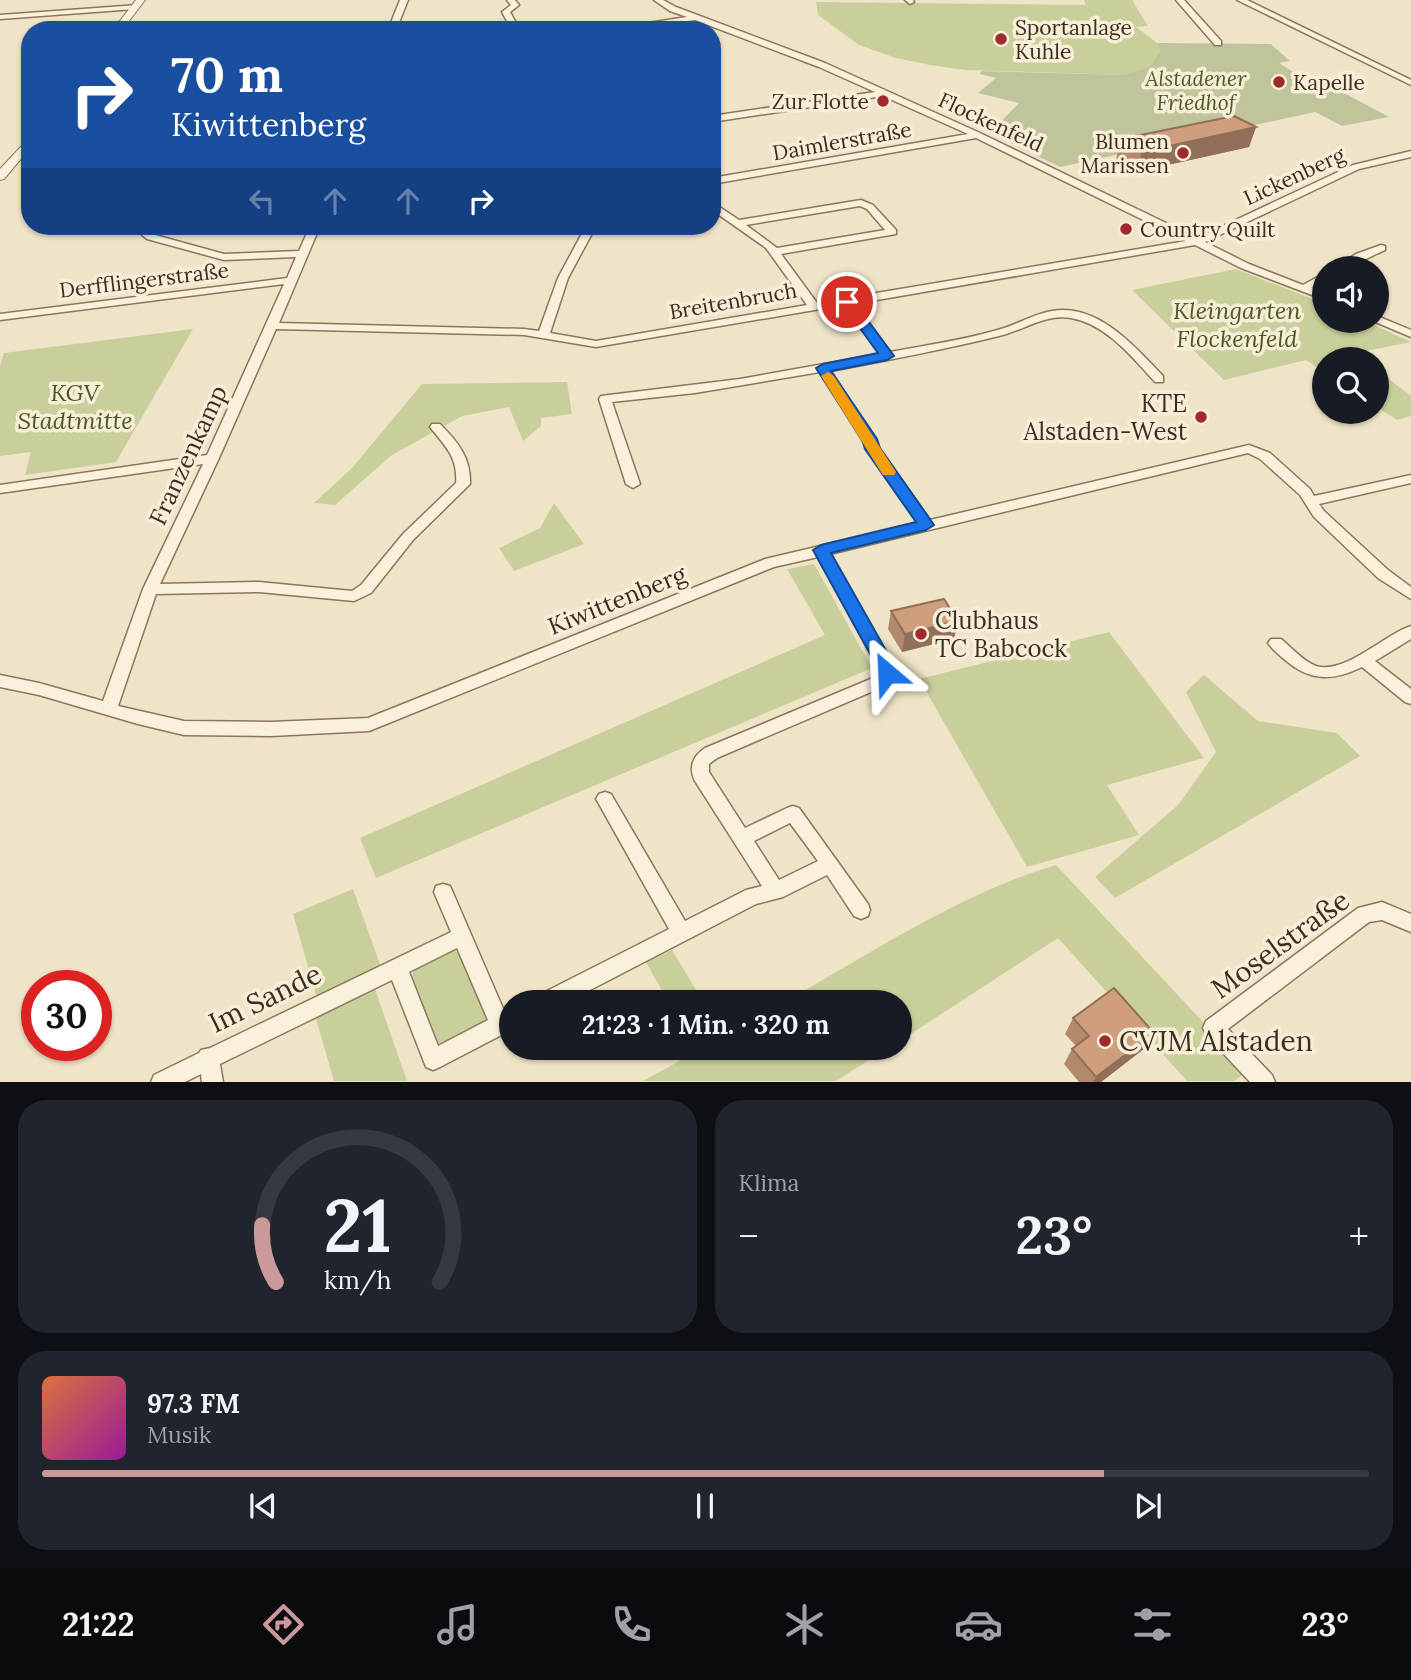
<!DOCTYPE html>
<html lang="de">
<head>
<meta charset="utf-8">
<style>
	body { margin:0; font-family:Lora,serif; background:#20242c; color:#f1f3f6; height:100vh; display:flex; flex-direction:column; font-size:26px; white-space:nowrap }
	* { box-sizing:border-box; margin:0 }
	p { font-size:23px; color:#9ea1a6 }
	.icon { flex:none; width:38px; height:38px; fill:none; stroke:currentColor; stroke-width:2; stroke-linecap:round; stroke-linejoin:round }
	.map { position:relative; height:1082px; overflow:hidden }
	.details { display:flex; flex-direction:column; gap:18px; padding:18px; background:#0d0f14; flex:1 }
	.details>* { flex:none }
	.hud { position:absolute; left:21px; top:21px; width:700px; height:214px; border-radius:28px; box-shadow:0 2px 5px #0004; background:#1a4fa0; color:#fff; overflow:hidden }
	.buttons { position:absolute; left:1312px; top:256px; display:grid; gap:14px }
	.buttons a { display:grid; place-items:center; width:77px; height:77px; border-radius:50%; background:#171b24; box-shadow:0 2px 5px #0004; font-size:35px }
	.speed { position:absolute; left:21px; top:970px; display:flex; gap:14px; font-size:35px; font-weight:700; text-align:center }
	.speed>* { display:grid; place-content:center; width:91px; height:91px; border-radius:50%; background:#171b24; box-shadow:0 2px 5px #0004; line-height:1 }
	.speed .limit { border:10px solid #d22; background:#fff; color:#111 }
	.pin { position:absolute; display:grid; place-items:center; width:60px; height:60px; color:#fff; margin:-30px; border:4px solid #fff; border-radius:50%; box-shadow:0 2px 7px #0007 }
	.me { position:absolute; width:77px; margin:-38px; rotate:334deg; stroke-linejoin:round; filter:drop-shadow(0 0 5px #0008) }
	.turn { display:flex; align-items:center; gap:24px; height:147px; padding:0 35px; font-size:32px }
	.turn .icon { width:91px; height:91px; stroke-width:2.5 }
	.turn b { display:block; font-size:49px; line-height:60px }
	.lanes { display:flex; align-items:center; height:66px; padding:0 35px; background:#0003; justify-content:center; gap:35px; direction:ltr }
	.lanes .off { opacity:.35 }
	.big { font-size:52px; font-weight:700; line-height:1.1 }
	.details .card { flex:1; display:flex; flex-direction:column; justify-content:center; gap:10px; min-width:0; padding:0 24px; border-radius:28px; background:#20242c }
	.details .dial { align-items:center; gap:0 }
	.dial svg { height:182px; overflow:visible; fill:none; stroke:#363941; stroke-width:7; stroke-linecap:round; text-anchor:middle }
	.dial text { fill:#f1f3f6; stroke:none }
	.song { display:flex; align-items:center; gap:21px }
	.cover { width:84px; height:84px; border-radius:10px; background:linear-gradient(135deg,hsl(20 70% 55%),hsl(300 70% 35%)) }
	.played { height:7px; border-radius:4px; background:linear-gradient(90deg,#cc999b 80%,#363941 80%) }
	.keys { display:flex; justify-content:space-around; direction:ltr }
	.heat { display:flex; justify-content:space-between; align-items:center; font-size:38px; direction:ltr }
	.details .tiles { flex:1; display:grid; gap:18px; grid-template-columns:1fr 1fr }
	.card:last-child { grid-column:span 2 }
	.trip { position:absolute; left:499px; top:990px; width:413px; height:70px; border-radius:35px; background:#171b24; box-shadow:0 2px 5px #0004; font-weight:700; line-height:70px; text-align:center }
	.dock { display:flex; height:112px; justify-content:space-around; align-items:center; background:#090b0e; color:#9ea1a6 }
	.dock .icon { width:49px; height:49px }
	.dock .current { color:#cc999b }
	.dock b { font-size:32px; color:#f1f3f6 }
	.map>svg:first-child { display:block }
	.green { fill:#c9cf9b }
	.cemetery { fill:#bfc49a }
	.lines { fill:none; stroke-linecap:round; stroke-linejoin:round }
	.minor-casing { stroke:#8d765c; stroke-width:3 }
	.tertiary-casing { stroke:#8d765c; stroke-width:2 }
	.minor { fill:#faf1dc; fill-rule:evenodd }
	.tertiary { fill:#faf1dc; fill-rule:evenodd }
	.wall { fill:#b2896c }
	.shaded-wall { fill:#916f58 }
	.building { fill:#cf9f7d; stroke:#916f58; stroke-width:2 }
	.route { fill:#1a73e8; stroke:#114b97; stroke-width:2 }
	.slow { fill:#f59e0b }
	.poi-dot { fill:#9e2a2b; stroke:#f7eed8; stroke-width:2.5 }
	.labels { text-anchor:middle; dominant-baseline:central; stroke-width:7; stroke-linejoin:round; paint-order:stroke }
	.far-poi-label { font-size:21px; fill:#3d2e20; stroke:#f7eed8; text-anchor:start }
	.far-park-label { font-size:21px; font-style:italic; fill:#4d5a26; stroke:#f7eed8 }
	.far-street-label { font-size:21px; fill:#3d2e20; stroke:#f7eed8 }
	.park-label { font-size:24px; font-style:italic; fill:#4d5a26; stroke:#f7eed8 }
	.poi-label { font-size:24px; fill:#3d2e20; stroke:#f7eed8; text-anchor:end }
	.street-label { font-size:24px; fill:#3d2e20; stroke:#f7eed8 }
	.near-street-label { font-size:28px; fill:#3d2e20; stroke:#f7eed8 }
	.near-poi-label { font-size:28px; fill:#3d2e20; stroke:#f7eed8; text-anchor:start }
</style>
</head>
<body>
<div class="map">
<svg width="1411" height="1082" viewBox="0 0 1411 1082">
	<rect width="100%" height="100%" fill="#f0e4c8"/>
	<path class="green" d="M1084,0h48l16,26 -12,1 21,16 3,8 -10,17 -26,7 -159,-5 -35,-5 -34,-7 -37,-13 -41,-30 -2,-13 270,3z
		M1236,269l89,35v16h38l48,22 -55,11 7,6h-38v14l-19,-13 -82,20 -92,-90z
		M193,329l-77,133 -91,13 6,-23 -31,4v-90l4,-13z
		M1377,370l34,26v20l-14,4 -20,-13z
		M567,382l5,32 -31,4v8l-18,15 -14,-34 -47,9 -70,39 -57,50 -21,-2 38,-35 70,-84z
		M554,503l30,41 -70,27 -15,-23 41,-20z
		M814,564l58,104 -496,210 -16,-40 465,-203 -38,-66z
		M1109,632l95,126 -97,27 32,50 -112,32 -108,-188z
		M1204,675l54,46 79,12 23,23 -245,142 -20,-21 83,-72 38,-53 -30,-60z
		M1056,865l193,206 -15,10h-47l-129,-143 -158,103v-38h-117c88,-50 176,-109 273,-138z
		M353,889l28,78 -64,31 -24,-84z
		M453,950l6,3 28,66c-8,13 -34,26 -49,24l-26,-66 2,-9z
		M672,950l32,53h-35l-23,-41z
		M387,977l3,4 -15,8 32,92h-73l-20,-69z
		M703,1048h185l-52,33h-193z"/>
	<path class="cemetery" d="M1157,43l114,1 19,17 -11,2 38,24 12,-2 60,32 -47,9 -27,-14 -255,55 -70,-34 29,-30 -41,-10 18,-15 -16,-4 1,-3 143,4 26,-8 10,-16z"/>
	<g class="lines">
		<g class="minor-casing">
			<path id="minor" d="M400,0h8l-12,30h-8z
				M507,0h8l4,5 -9,7 10,18h-8l-10,-18 9,-7z
				M654,0h9l13,7 149,56 155,70 217,105 156,-73 58,-14v6l-52,12 -154,73 44,22 54,21 22,-12v8l-13,7 13,5v7l-84,-32 -46,-23 -341,59 36,48c37,-7 75,-12 111,-23 17,-5 33,-15 51,-18 46,-8 83,36 111,65v6h-8c-23,-25 -49,-58 -84,-64 -25,-5 -49,13 -72,18 -56,14 -112,24 -168,35l48,77 51,72 319,-75 21,8 40,36 4,7 97,-21v8l-92,21 5,7 64,59 23,17v12l-33,-21 -64,-61 -14,-22 -40,-36 -12,-6 -418,101 62,109 3,10 -10,13 -168,72 -8,6v8l36,56 42,-20 6,-2 6,2 69,96 2,6 -2,6 -7,3 -7,-3 -27,-41 -44,22 -27,7 -191,99h-31l3,-7 132,-67 -70,-125 -3,-5 3,-5 6,-2 6,2 74,127 61,-31 16,-4 -67,-105c-7,-13 -2,-25 10,-33l168,-70 6,-6 -3,-9 -58,-106 -44,10 -405,164 -98,5 -87,-1 -46,-11 -99,-29 -39,-8v-12l39,8 64,18 40,-112 60,-125 -203,29v-8l207,-30 77,-171 -284,36v-6l287,-36 9,-21 -72,3 -77,-21 -7,-6 -1,-7h10l1,6 5,3 69,19 75,-3 11,-25h10l-41,97 245,6 15,2 19,-53 28,-52h10l-28,52 -18,55 46,8 211,-36 -41,-57 -54,-38v-8l27,18 122,-20 12,5 23,25v4l-115,20 36,49 369,-62 -210,-103 -264,46v-6l256,-44 -85,-38 -171,26v-6l163,-24 -56,-25 -124,-47 -71,10h-22l85,-13 -17,-6zM860,206l7,3 18,21 -108,18 -31,-23zM844,305l36,49 -140,25 -139,17 -2,3 27,85 7,4 7,-4 -28,-82 83,-9 125,-21 47,76 51,75 -153,36 -397,159 -97,4 -87,-1 -66,-15 38,-112 103,-2 95,9 17,-8 42,-53 57,-56c1,-26 -12,-42 -30,-60h-8l-2,3c15,19 28,30 26,56l-53,51 -42,51 -9,6 -93,-9 -99,2 59,-126 57,-129 248,6 72,12zM790,823l28,38 -39,19 -25,-39z
				M905,0h8l1,2 -4,2z
				M1176,0h8l37,41v4h-6z
				M1237,0h10l164,80v5z
				M138,5l-3,4 -135,10v-4z
				M1381,245l4,1v4c-17,7 -32,18 -50,18l21,-14z
				M1377,316l34,14v7l-38,-16 4,-1z
				M1411,626v13l-36,22 36,28v15l-6,-2 -43,-35c-30,15 -53,14 -78,-8 -6,-5 -12,-10 -16,-16l3,-4h10c11,9 22,22 35,27 29,9 69,-32 95,-40z
				M443,884l7,2 55,127 6,-3v20l-71,37 -7,3 -7,-3 -34,-87 -172,84 3,18h-21l-1,-8 -16,8h-34l3,-7 45,-22 2,-3 9,-2 241,-116 -17,-40 2,-6zM457,948l31,72 -50,26 -29,-74z
				M1382,902l29,12v18l-29,-12 -13,2 -141,107 44,46 3,7h-25l-44,-47 -3,-7 3,-7 152,-113z"/>
		</g>
		<g class="tertiary-casing">
			<path id="tertiary" d="M136,0h9l-23,30h-9z
				M30,137v11l-26,31 -4,1v-11z"/>
		</g>
		<use href="#minor" class="minor"/>
		<use href="#tertiary" class="tertiary"/>
	</g>
	<path class="wall" d="M1256,127l-7,20 -113,25 -20,-13 5,-20z
		M891,611l67,10 -4,18 -52,13 -14,-23z
		M1073,1018l81,15 -9,15 -44,34h-22l-15,-18 8,-15 4,-3 -11,-12z"/>
	<path class="shaded-wall" d="M1256,127l-7,20 -113,25 6,-20z
		M958,621l-4,18 -52,13 3,-18z
		M1154,1033l-9,15 -44,34h-8l3,-5z"/>
	<path class="building" d="M1234,116l22,11 -114,25 -21,-13z
		M944,599l14,22 -53,13 -14,-23z
		M1114,988l40,45 -58,44 -24,-28 17,-13 -16,-18z"/>
	<path class="route" d="M847,298l5,1 42,57 -7,4 -56,11 46,68 3,9 54,77 -8,5 -95,23 62,110 3,10 -2,5h-13l-6,-15 -62,-113 8,-5 95,-23 -51,-73 -3,-10 -46,-71 7,-4 55,-11 -37,-51z"/>
	<path class="slow" d="M828,372l6,4 62,96 -2,3h-11l-2,-3 -60,-96z"/>
	<g class="poi-dot">
		<circle cx="1001" cy="39" r="7"/>
		<circle cx="1279" cy="82" r="7"/>
		<circle cx="883" cy="101" r="7"/>
		<circle cx="1183" cy="153" r="7"/>
		<circle cx="1126" cy="229" r="7"/>
		<circle cx="1201" cy="417" r="7"/>
		<circle cx="921" cy="634" r="7"/>
		<circle cx="1105" cy="1041" r="7"/>
	</g>
	<g class="labels">
		<g class="far-poi-label">
			<text x="1015" y="27">Sportanlage<tspan x="1015" dy="24">Kuhle</tspan></text>
			<text x="1293" y="82">Kapelle</text>
			<text x="869" y="101" text-anchor="end">Zur Flotte</text>
			<text x="1169" y="141" text-anchor="end">Blumen<tspan x="1169" dy="24">Marissen</tspan></text>
			<text x="1140" y="229">Country Quilt</text>
		</g>
		<g class="far-park-label">
			<text x="1196" y="78">Alstadener<tspan x="1196" dy="24">Friedhof</tspan></text>
		</g>
		<g class="far-street-label">
			<text transform="translate(991 122) rotate(25)">Flockenfeld</text>
			<text transform="translate(842 141) rotate(-10)">Daimlerstraße</text>
			<text transform="translate(1294 176) rotate(-25)">Lickenberg</text>
			<text transform="translate(144 280) rotate(-7)">Derfflingerstraße</text>
			<text transform="translate(733 301) rotate(-10)">Breitenbruch</text>
		</g>
		<g class="park-label">
			<text x="1237" y="310">Kleingarten<tspan x="1237" dy="28">Flockenfeld</tspan></text>
			<text x="75" y="392">KGV<tspan x="75" dy="28">Stadtmitte</tspan></text>
		</g>
		<g class="poi-label">
			<text x="1187" y="403">KTE<tspan x="1187" dy="28">Alstaden-West</tspan></text>
			<text x="935" y="620" text-anchor="start">Clubhaus<tspan x="935" dy="28">TC Babcock</tspan></text>
		</g>
		<g class="street-label">
			<text transform="translate(188 455) rotate(-65)">Franzenkamp</text>
			<text transform="translate(617 600) rotate(-22)">Kiwittenberg</text>
		</g>
		<g class="near-street-label">
			<text transform="translate(1280 944) rotate(-36)">Moselstraße</text>
			<text transform="translate(265 998) rotate(-26)">Im Sande</text>
		</g>
		<g class="near-poi-label">
			<text x="1119" y="1041">CVJM Alstaden</text>
		</g>
	</g>
</svg>
<div class="buttons">
<a><svg class="icon" aria-label="sound" viewBox="0 0 24 24"><path d="M4 9h4l5-4v14l-5-4H4zM17 9q2 3 0 6"/></svg></a>
<a><svg class="icon" aria-label="search" viewBox="0 0 24 24"><circle cx="10" cy="10" r="6"/><path d="M15 15l6 6"/></svg></a>
</div>
<div class="speed"><div class="limit">30</div></div>
<div class="pin" style="left:847px;top:302px;background:#d93025"><svg class="icon" aria-label="arrive" viewBox="0 0 24 24"><path d="M6 21V4h12l-3 4 3 4H6"/></svg></div>
<svg class="me" style="left:887px;top:673px" viewBox="-20 -20 40 40"><path d="M0-17L14 15 0 8-14 15z" fill="#1a73e8" stroke="#fff" stroke-width="4"/></svg>
<div class="trip">21:23 · 1 Min. · 320 m</div>
<div class="hud">
<div class="turn"><svg class="icon" aria-label="right" viewBox="0 0 24 24"><path d="M7 20v-9h11M14 6l5 5-5 5"/></svg><div><b>70 m</b>Kiwittenberg</div></div>
<div class="lanes"><svg class="icon off" aria-label="left" viewBox="0 0 24 24"><path d="M17 20v-9H6M10 6l-5 5 5 5"/></svg><svg class="icon off" aria-label="ahead" viewBox="0 0 24 24"><path d="M12 20V5M6 11l6-6 6 6"/></svg><svg class="icon off" aria-label="ahead" viewBox="0 0 24 24"><path d="M12 20V5M6 11l6-6 6 6"/></svg><svg class="icon" aria-label="right" viewBox="0 0 24 24"><path d="M7 20v-9h11M14 6l5 5-5 5"/></svg></div>
</div>
</div>
<section class="details">
<div class="tiles">
<div class="card dial"><svg viewBox="0 0 100 80">
<path d="M14 69A42 42 0 1 1 86 69"/>
<path d="M14 69A42 42 0 0 1 8 44" stroke="#cc999b"/>
<text x="50" y="56" font-size="32" font-weight="700">21</text>
<text x="50" y="72" font-size="11">km/h</text>
</svg></div>
<div class="card"><p>Klima</p>
<div class="heat"><a>−</a><b class="big">23°</b><a>+</a></div>
</div>
<div class="card">
<div class="song"><i class="cover"></i><div><b>97.3 FM</b><p>Musik</p></div></div>
<div class="played"></div>
<div class="keys"><svg class="icon" aria-label="previous" viewBox="0 0 24 24"><path d="M18 5L8 12l10 7zM5 5v14"/></svg><svg class="icon" aria-label="pause" viewBox="0 0 24 24"><path d="M8 5v14M16 5v14"/></svg><svg class="icon" aria-label="next" viewBox="0 0 24 24"><path d="M6 5l10 7-10 7zM19 5v14"/></svg></div>
</div>
</div>
</section>
<nav class="dock">
<b>21:22</b>
<svg class="icon current" aria-label="directions" viewBox="0 0 24 24"><path d="M12 3l9 9-9 9-9-9zM9 14v-3h6M13 9l2 2-2 2"/></svg>
<svg class="icon" aria-label="music" viewBox="0 0 24 24"><path d="M9 18V5l10-2v13"/><circle cx="6" cy="18" r="3"/><circle cx="16" cy="16" r="3"/></svg>
<svg class="icon" aria-label="phone" viewBox="0 0 24 24"><path d="M5 4h4l2 5-3 2q2 4 5 5l2-3 5 2v4C11 20 4 13 5 4z"/></svg>
<svg class="icon" aria-label="climate" viewBox="0 0 24 24"><path d="M12 3v18M4 7l16 10M4 17L20 7"/></svg>
<svg class="icon" aria-label="car" viewBox="0 0 24 24"><path d="M5 17H2v-5l4-1 3-4h7l3 4 3 1v5h-3M9 17h6M6 11h13"/><circle cx="7" cy="17" r="2"/><circle cx="17" cy="17" r="2"/></svg>
<svg class="icon" aria-label="filters" viewBox="0 0 24 24"><path d="M4 7h16M4 17h16"/><circle cx="9" cy="7" r="2"/><circle cx="15" cy="17" r="2"/></svg>
<b>23°</b>
</nav>
</body>
</html>
